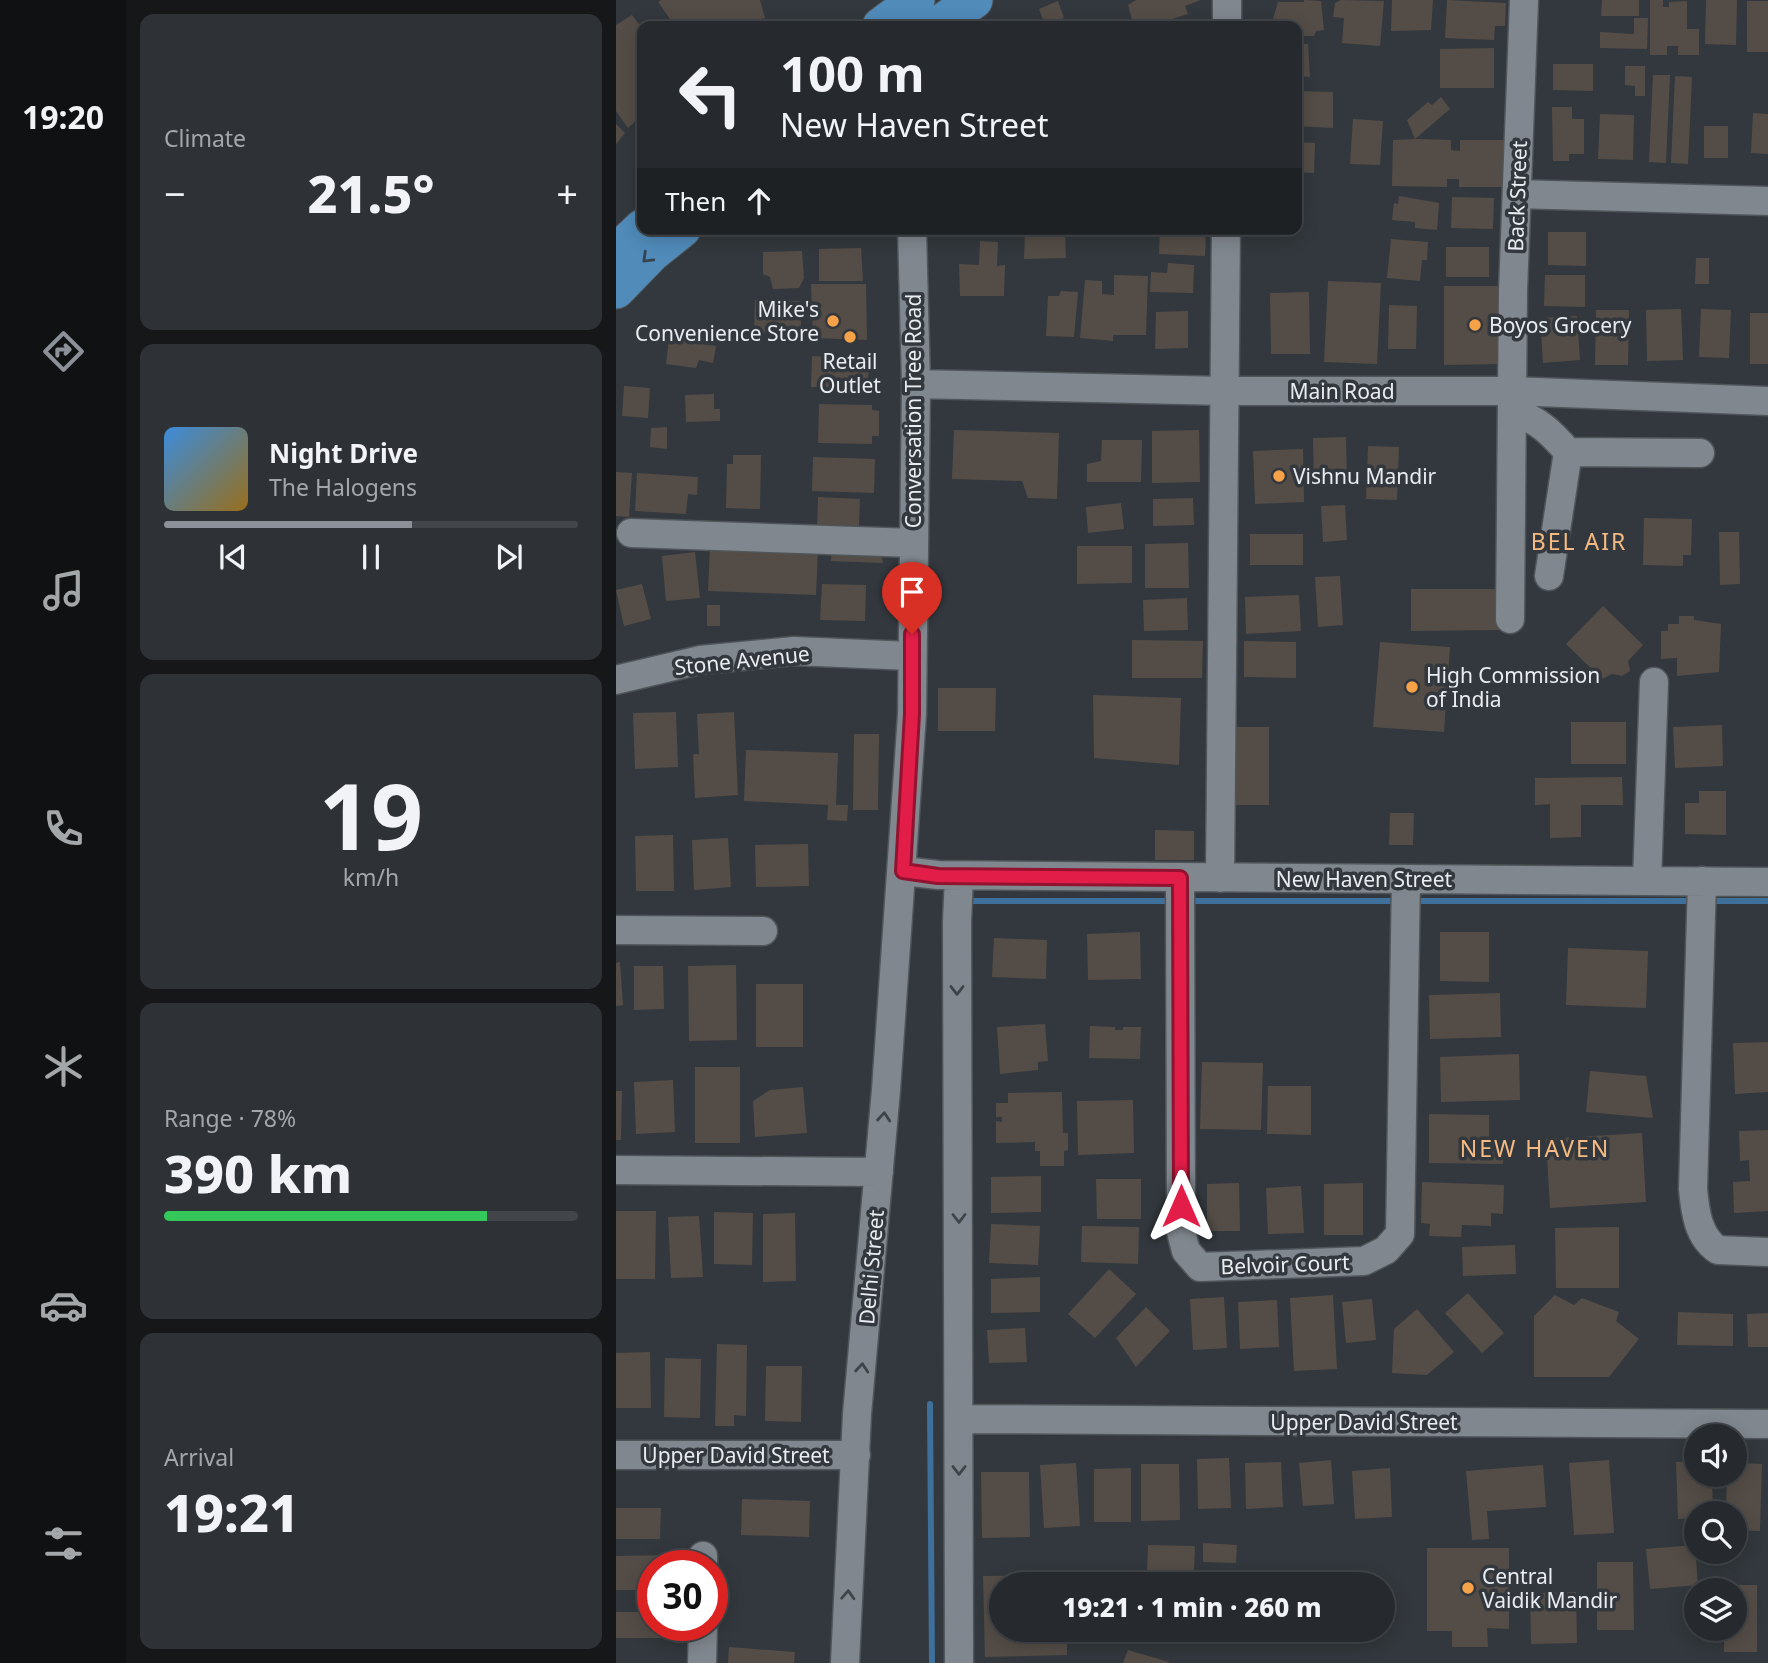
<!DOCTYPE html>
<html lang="en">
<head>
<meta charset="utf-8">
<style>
	body { margin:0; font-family:"Noto Sans",sans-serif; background:#2e3236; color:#f1f3f6; height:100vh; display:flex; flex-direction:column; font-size:26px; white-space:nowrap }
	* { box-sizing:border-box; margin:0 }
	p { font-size:23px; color:#a4a7aa }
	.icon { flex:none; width:38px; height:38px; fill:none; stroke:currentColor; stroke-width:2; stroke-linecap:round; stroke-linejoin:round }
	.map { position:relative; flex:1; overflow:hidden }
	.panel { display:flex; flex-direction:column; gap:14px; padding:14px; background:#151719; width:490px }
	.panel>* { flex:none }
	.hud { position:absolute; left:21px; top:21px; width:665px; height:214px; border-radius:14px; box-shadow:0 4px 18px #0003,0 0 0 2px #42464a; background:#262a2e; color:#f1f3f6; overflow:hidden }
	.tools { position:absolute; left:1068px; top:1424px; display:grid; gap:14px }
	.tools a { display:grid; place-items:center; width:63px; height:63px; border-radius:50%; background:#262a2e; box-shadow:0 4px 18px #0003,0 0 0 2px #42464a; font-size:35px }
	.speed { position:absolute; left:21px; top:1550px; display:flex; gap:14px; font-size:35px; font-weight:700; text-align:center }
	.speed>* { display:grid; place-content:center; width:91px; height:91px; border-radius:50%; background:#262a2e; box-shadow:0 4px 18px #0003,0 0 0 2px #42464a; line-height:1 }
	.speed .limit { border:10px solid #d22; background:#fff; color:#111 }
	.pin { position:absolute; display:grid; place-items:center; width:60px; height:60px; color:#fff; margin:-72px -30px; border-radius:50% 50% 50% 0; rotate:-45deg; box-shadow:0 0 7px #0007 }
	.pin .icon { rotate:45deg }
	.me { position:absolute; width:77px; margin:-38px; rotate:0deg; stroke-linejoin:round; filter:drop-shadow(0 0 5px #0008) }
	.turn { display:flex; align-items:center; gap:24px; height:147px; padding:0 28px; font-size:32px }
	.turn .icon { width:91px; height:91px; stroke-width:2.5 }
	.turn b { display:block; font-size:49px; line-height:60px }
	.then { display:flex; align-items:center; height:66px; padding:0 28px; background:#0003; gap:14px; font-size:26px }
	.big { font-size:52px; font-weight:800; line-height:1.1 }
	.panel .widget { flex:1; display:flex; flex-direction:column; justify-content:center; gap:10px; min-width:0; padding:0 24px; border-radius:14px; background:#2e3236 }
	.panel .dial { align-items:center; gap:0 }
	.dial b { font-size:91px; line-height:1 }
	.song { display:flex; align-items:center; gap:21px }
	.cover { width:84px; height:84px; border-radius:10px; background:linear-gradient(135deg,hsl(210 70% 55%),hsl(40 70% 35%)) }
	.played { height:7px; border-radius:4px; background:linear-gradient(90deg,#8c9099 60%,#42464a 60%) }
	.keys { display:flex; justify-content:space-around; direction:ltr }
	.heat { display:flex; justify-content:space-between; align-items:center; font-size:38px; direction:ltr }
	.charge { height:10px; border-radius:5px; background:linear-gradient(90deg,#34c759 78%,#42464a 0) }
	.trip { position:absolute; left:373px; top:1572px; width:406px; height:70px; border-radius:35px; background:#262a2e; box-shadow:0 4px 18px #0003,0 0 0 2px #42464a; font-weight:800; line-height:70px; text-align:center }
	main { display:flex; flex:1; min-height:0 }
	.tab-bar { display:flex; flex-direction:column; width:126px; justify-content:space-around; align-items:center; background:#0f1112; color:#a4a7aa }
	.tab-bar .icon { width:49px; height:49px }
	.tab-bar .active { color:#8c9099 }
	.tab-bar b { font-size:32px; color:#f1f3f6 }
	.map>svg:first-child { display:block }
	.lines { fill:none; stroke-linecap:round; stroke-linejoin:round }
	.stream { stroke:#3f709b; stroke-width:6 }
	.building { fill:#544d47 }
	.minor-casing { stroke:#4f5559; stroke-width:31 }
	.major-casing { stroke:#4f5559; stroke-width:39 }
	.minor { stroke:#80878e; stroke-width:28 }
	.major { stroke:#508bba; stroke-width:37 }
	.oneway { stroke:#364450 }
	.oneway2 { stroke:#3e4449 }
	.route-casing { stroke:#92132f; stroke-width:18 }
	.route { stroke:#e11d48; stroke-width:12 }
	.poi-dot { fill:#f6a248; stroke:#32383d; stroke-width:2.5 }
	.labels { text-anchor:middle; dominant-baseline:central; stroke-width:7; stroke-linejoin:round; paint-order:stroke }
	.street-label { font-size:21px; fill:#e9edf1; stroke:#32383d }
	.poi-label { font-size:21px; fill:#e9edf1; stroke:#32383d; text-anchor:start }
	.neighbourhood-label { font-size:23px; letter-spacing:2px; fill:#f5ba81; stroke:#32383d }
</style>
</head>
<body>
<main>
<nav class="tab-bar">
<b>19:20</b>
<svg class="icon active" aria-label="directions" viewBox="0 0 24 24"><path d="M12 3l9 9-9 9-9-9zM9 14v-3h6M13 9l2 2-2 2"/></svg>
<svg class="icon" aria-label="music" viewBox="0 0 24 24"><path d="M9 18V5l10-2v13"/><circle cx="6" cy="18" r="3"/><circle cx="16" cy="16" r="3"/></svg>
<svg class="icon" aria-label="phone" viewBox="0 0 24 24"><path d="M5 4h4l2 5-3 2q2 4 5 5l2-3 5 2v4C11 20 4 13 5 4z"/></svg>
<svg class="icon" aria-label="climate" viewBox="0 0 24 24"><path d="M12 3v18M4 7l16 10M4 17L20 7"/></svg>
<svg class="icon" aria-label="car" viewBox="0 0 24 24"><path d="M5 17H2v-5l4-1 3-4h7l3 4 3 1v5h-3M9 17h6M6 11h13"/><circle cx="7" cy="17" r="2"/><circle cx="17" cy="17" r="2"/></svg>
<svg class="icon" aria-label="filters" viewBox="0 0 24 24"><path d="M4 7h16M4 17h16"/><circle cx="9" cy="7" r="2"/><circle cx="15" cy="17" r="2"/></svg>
</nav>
<section class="panel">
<div class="widget"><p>Climate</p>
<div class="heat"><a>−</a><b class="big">21.5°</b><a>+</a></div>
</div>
<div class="widget">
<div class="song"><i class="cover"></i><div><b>Night Drive</b><p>The Halogens</p></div></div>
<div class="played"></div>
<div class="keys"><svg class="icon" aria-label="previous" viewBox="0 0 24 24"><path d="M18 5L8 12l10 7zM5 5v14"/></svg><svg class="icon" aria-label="pause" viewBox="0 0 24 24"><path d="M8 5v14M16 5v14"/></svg><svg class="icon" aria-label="next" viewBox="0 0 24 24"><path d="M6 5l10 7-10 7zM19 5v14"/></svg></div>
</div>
<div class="widget dial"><b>19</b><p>km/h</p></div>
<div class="widget"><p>Range · 78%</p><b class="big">390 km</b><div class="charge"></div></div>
<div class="widget"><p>Arrival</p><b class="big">19:21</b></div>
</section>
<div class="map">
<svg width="1152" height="1663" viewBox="0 0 1152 1663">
	<rect width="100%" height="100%" fill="#32383d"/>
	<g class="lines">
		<path class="stream" d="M351,901h206
			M571,901h210
			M795,901h283
			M1093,901h59
			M314,1404l2,259"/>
	</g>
	<path class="building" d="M45,0h99l5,18 -33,8h-57l-17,-24z
		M520,0h65l-16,6 3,8 -38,12h-16l-6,-21z
		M688,0l17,1 3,29 -8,1 -2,5h-17v-10h-26l7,-24h26z
		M725,0l43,1 -4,45 -38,-3 2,-25 -11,-1 2,-14z
		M776,0h41l-2,30 -40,1z
		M831,0l59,3 -1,23h-10l-1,14 -49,-2z
		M986,0h37v16h-38z
		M1034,0h13v7h6v-5l18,-1v28h12v26h-21v-9h-11v9h-17z
		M1090,0h31l-1,45 -31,-1z
		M442,1l6,17 -19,7 -6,-16z
		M1131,1h21v51h-21z
		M16,15l10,13v87l-14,13 -12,-17v-86z
		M1018,18h14l-1,31 -47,-1v-16l34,2z
		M681,40h4v4h7l2,33 -13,-1z
		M878,48v40h-54v-39z
		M937,64h40v27l-40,-1z
		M1009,66h20v30h-10v-10l-10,-1z
		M1037,75h17l-4,88 -17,-1z
		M1059,76l17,1 -4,87 -17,-1z
		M681,91l36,1v36l-36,-2z
		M825,97l9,12 -35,30 -8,-19 21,-18 4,3z
		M936,107h20v12h12v35h-15v7h-16z
		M1137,113l15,1v40l-17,-1z
		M984,114l34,1 -1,45 -35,-1z
		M737,119l30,2 -3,44 -30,-1z
		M0,124l9,9 -9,11z
		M1088,126h24v32h-24z
		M799,139l36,1v10l9,1v-11h48v47h-49v-8h-12v8l-55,-1 1,-46z
		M681,142l18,1 -1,30 -17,-1z
		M783,196l40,7 -2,27 -22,-2v-6l-23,-2 2,-17 4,1z
		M836,197l42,1 -1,31 -42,-1z
		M544,229h46l-1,27 -46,-2z
		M409,232l40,1 1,25 -42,1z
		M932,232h38v34l-38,-1z
		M775,239l37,3 -1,18h-5l-2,21 -33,-3z
		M364,241l18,1 -1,24 8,-1 -1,31h-44l-1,-32 20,1z
		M830,247h43v30h-43z
		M245,248l2,33h-44v-32z
		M186,251l2,27 -5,10 -26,1 -3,-12 -7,-3v-22z
		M1080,258h13v26h-14z
		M552,263l26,2 -1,28 -43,-1 1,-20 16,1z
		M498,275l34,1 -2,59h-33v6l-33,-3 5,-58 17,1v13l12,1z
		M929,275h40v32l-41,-1z
		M712,281l53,2 -4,81 -53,-2z
		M195,284h55l1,56 -54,-2z
		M828,286h61v78l-61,1z
		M445,291l17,1 -4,45 -28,-1 2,-40h11z
		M693,292l1,62h-39l-1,-61z
		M139,300l46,1v31l-47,1z
		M773,305l28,1 -1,43h-28z
		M1065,309l2,51 -36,1 -1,-51z
		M1085,309l30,1 -2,48 -30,-1z
		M980,310h33l-1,55h-33z
		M572,311v37l-33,1 1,-37z
		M1134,313h18v51h-18z
		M961,316l3,44 -37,3 -3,-45z
		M54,331l32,4 -1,9 15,2 -3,17 -14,-3 -3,8 -30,-4z
		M196,356l57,3 -1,28h-57z
		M8,386l26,2 -2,30 -26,-2z
		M98,394v15h6v12l-34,1 -1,-27z
		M203,404l53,1v5l7,1v25h-7v8l-54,-1z
		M51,427v22l-17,-2 1,-19z
		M338,430l105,3 -2,66 -29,-1 -6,-17 -70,-2z
		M583,430l1,52 -48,1v-52z
		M730,437l1,46 -33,1 -1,-46z
		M486,440h40l-1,42h-54v-18l14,-3z
		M752,446l31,1 -2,53 -31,-1z
		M687,449l1,53 -49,2 -2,-53z
		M117,455h28l-1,54 -34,-1 1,-44h6z
		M197,457l62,2 -1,34 -62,-2z
		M0,472l16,1 -3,44 -13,-1z
		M21,473l61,4 -1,18 -9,-1 -2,20 -51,-3z
		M202,497l42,2 -1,27 -24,-1v5l-18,-1z
		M577,498l1,27 -41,1v-27z
		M505,503l3,26 -36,4 -2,-26z
		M729,505l2,35 -24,2 -2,-36z
		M1028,518l48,1 -1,36h-8v11l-40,-1z
		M1103,532h20l1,52 -20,1z
		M634,534h53v31h-53z
		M572,543l1,45h-44v-44z
		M461,546h55v37l-55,1z
		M94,547l108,4 -2,44 -108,-4z
		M216,550l49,3 2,10 -52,-2z
		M79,552l5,46 -34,3 -4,-45z
		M724,576l3,49 -25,2 -3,-50z
		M26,584l9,35 -27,7 -8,-36z
		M206,584l44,1 -1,36 -45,-1z
		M795,589h90v41l-90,1z
		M683,595l2,36 -55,3 -1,-37z
		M571,598l1,32 -44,1 -1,-31z
		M91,605h13v21h-13z
		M987,606l40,39 -15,16 2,10 -8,5 -10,-2 -10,5 -36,-35z
		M1063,616h15v4l27,4 -2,48 -42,4v-18l-16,1v-28h7v-7h11z
		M516,640l71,1 -1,37h-70z
		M628,641l52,1v36l-52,-1z
		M764,642l70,5 -6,85 -71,-5z
		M322,688h58l-1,43h-57z
		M477,695l88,3 -2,67 -85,-7z
		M60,712l2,55 -43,2 -2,-56z
		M118,712l4,83 -43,3 -2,-44h6l-2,-40z
		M955,722h55v42h-55z
		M1106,725l1,41 -48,2 -2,-41z
		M617,727h36v78h-36z
		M238,734h25l-1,76h-25z
		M130,750l92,3 -2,52h12l-1,16 -20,-1 1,-15 -84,-4z
		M1006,777l1,28h-42v32l-31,1v-34l-15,1v-27z
		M1083,791h27v44l-41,-1v-31h14z
		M774,813h24l-1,32h-24z
		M539,830l39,1v29h-39z
		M57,835l1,56h-38l-1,-55z
		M112,838l3,49 -37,3 -2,-50z
		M192,844l1,42 -53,1 -1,-42z
		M524,932l1,47 -53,1 -1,-46z
		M824,932h49v50l-49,-1z
		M378,938l53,2 -1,39 -54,-2z
		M952,948l80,3 -2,57 -80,-3z
		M4,962l3,43 -7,1v-43z
		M120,965l1,75 -48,1 -1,-75z
		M18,966h29l1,43 -30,1z
		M140,984h47v63h-47z
		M884,993l1,44 -71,2 -1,-44z
		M429,1024l3,37 -10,1v8l-38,4 -3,-47z
		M474,1026l25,1v3h8v-3h18l-1,32 -51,-1z
		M1152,1042v50l-33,2 -2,-51z
		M903,1054l1,46 -79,2 -1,-45z
		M586,1062l61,1 -2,67 -61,-1z
		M79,1067h45v76h-45z
		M974,1071l56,5 7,42 -67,-6z
		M57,1080l2,52 -39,2 -2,-52z
		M652,1086h43v49l-44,-1z
		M187,1087l4,46 -52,4 -2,-36 17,-11z
		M0,1091h6l-1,49h-5z
		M446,1092l1,41h5v17l-4,1v15h-24v-15h-5v-9l-39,1v-22l6,1v-5h-6v-14h12v-10z
		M517,1100l1,53 -56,2 -1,-54z
		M813,1114l60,1v25h15l-1,24 -74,-1z
		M1152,1130v81l-34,2 -1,-31 17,-1 -1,-21 -9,1 -1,-30z
		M1026,1133l4,69 -96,6 -4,-69z
		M425,1176v36l-50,1v-36z
		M480,1179h45v40h-44z
		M806,1182l82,3 -1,29 -12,-1v13l-29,-1 -1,12 -32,-1 1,-12 -9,-1z
		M623,1183l1,48h-33v-47z
		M747,1183v52h-39v-51z
		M685,1186l3,47 -36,1 -2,-46z
		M0,1211h40l-1,68h-39z
		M98,1212l39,1 -1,52 -38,-1z
		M179,1213l1,68 -33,1v-68z
		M83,1216l4,61 -32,1 -3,-61z
		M375,1224l49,2 -2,39 -49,-2z
		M466,1226l57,1 -1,37 -57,-2z
		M1003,1227v61h-63l-1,-60z
		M899,1245l1,29 -53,2 -1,-29z
		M493,1269l27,25 -41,44 -27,-24z
		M424,1277v35l-49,1v-34z
		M852,1293l36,40 -22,20 -37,-40z
		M717,1295l4,74 -43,2 -4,-73z
		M939,1295l19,10 8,-7 37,14 -3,9 23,18 -30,38h-75v-61z
		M608,1297l3,51 -34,2 -3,-51z
		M756,1299l4,41 -30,3 -4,-41z
		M661,1300l2,47 -39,2 -2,-47z
		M530,1307l24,24 -34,36 -20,-29z
		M801,1309l37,43 -27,23 -35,-2 2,-44z
		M1062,1312l55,2v32l-56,-1z
		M1152,1313v34h-20l-1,-33z
		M409,1328l2,34 -38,1 -2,-33z
		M101,1344l30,1 -1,71 -12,-1v11h-19z
		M34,1352l1,56h-35v-55z
		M49,1358l36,1 -1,59 -36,-1z
		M150,1366h36l-1,56 -36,-1z
		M613,1458l2,50 -33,1 -1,-50z
		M715,1460l3,44 -31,2 -4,-43z
		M993,1460l5,73 -40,2 -5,-72z
		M1080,1461v14h16l1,39h-17v4l-18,1 -2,-57z
		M665,1462l2,45 -37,2 -1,-46z
		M460,1463l4,63 -36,2 -4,-63z
		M1122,1463l24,1 -2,67 -26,-1v-16h-8l1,-39h7v-8z
		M525,1464h38l1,56 -39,1z
		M927,1465l3,42 -59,4 2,28 -17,1 -6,-69z
		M515,1468v54h-37v-53z
		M774,1468l2,49 -37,2 -3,-48z
		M365,1472h48l1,65 -48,1z
		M126,1499l68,2 -1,36 -68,-2z
		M0,1508h45l-1,31h-44z
		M587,1543l34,2 -1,18 -33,-1z
		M532,1545l47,1 -1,27 29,1v10h-93l1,-13h16z
		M1079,1545l3,40 -48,4 -4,-40z
		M811,1548h82v81l-22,-1 1,19h-36v-16h-25z
		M54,1555v11h-17v24h-37v-34z
		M981,1562h36l1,68h-37z
		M480,1574v10h-95v45h66v26l-82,2 -2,-81z
		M1093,1585h48v67h-33v-23h10v-38h-25z
		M960,1592l1,51 -46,1 -1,-51z
		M0,1612h37v14h21v12h-58z
		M113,1647l66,5 -1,11h-66z
		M512,1650l41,12v1h-46z"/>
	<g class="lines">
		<g class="minor-casing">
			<path id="minor" d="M611,26v-26
				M903,194l249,7
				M300,384l309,7h287l256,10
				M896,411c25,8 39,21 56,41l132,1
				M15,533l282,10
				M933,576l19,-124
				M894,619l3,-328 11,-291
				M0,680l84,-20 94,-9 117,5
				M287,871l35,4 830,7
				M564,878l1,354 5,19 14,16 164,-6 22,-11 14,-16 6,-355
				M604,878l6,-649
				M1031,881l7,-199
				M1086,881l-9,308c2,22 5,48 25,61l50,2
				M0,930l147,1
				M0,1170l263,2
				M344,1419l808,5
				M0,1455h240
				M87,1566v-10
				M86,1663l1,-37
				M229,1663l12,-249 29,-324 26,-376 4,-330 -4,-155
				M343,1663l-2,-741 2,-46"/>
		</g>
		<g class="major-casing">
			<path id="major" d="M265,26l35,-26
				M321,26l37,-26
				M0,253l26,-25
				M0,290l36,-37 30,-24"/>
		</g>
		<use href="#minor" class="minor"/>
		<use href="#major" class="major"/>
	</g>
	<defs><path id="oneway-chevron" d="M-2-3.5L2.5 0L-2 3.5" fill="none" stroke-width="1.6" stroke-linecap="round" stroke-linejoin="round" transform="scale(1.75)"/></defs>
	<use class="oneway" href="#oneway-chevron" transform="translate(31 258) rotate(136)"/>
	<g class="oneway2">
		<use href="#oneway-chevron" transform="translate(341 990) rotate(90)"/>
		<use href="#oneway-chevron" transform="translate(268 1117) rotate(-85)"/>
		<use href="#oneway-chevron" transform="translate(343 1218) rotate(90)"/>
		<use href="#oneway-chevron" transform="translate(246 1368) rotate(-85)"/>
		<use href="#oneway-chevron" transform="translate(343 1470) rotate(90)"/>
		<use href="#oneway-chevron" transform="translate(232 1595) rotate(-87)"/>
	</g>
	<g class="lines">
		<g class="route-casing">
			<path id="route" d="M296,634v80l-9,157 35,5 242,2 1,328"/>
		</g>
		<use href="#route" class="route"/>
	</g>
	<g class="poi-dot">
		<circle cx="217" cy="321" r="7"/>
		<circle cx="859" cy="325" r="7"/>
		<circle cx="234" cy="337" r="7"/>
		<circle cx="663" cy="476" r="7"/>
		<circle cx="796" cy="687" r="7"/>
		<circle cx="852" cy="1588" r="7"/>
	</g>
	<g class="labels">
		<g class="street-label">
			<text transform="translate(901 196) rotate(-88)">Back Street</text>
			<text x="726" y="391">Main Road</text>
			<text transform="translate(297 411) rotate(-90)">Conversation Tree Road</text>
			<text transform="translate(126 660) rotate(-6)">Stone Avenue</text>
			<text x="748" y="879">New Haven Street</text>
			<text transform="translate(669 1264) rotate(-2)">Belvoir Court</text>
			<text transform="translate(255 1267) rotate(-85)">Delhi Street</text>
			<text x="748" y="1422">Upper David Street</text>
			<text x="120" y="1455">Upper David Street</text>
		</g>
		<g class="poi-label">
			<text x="203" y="309" text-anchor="end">Mike's<tspan x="203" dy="24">Convenience Store</tspan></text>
			<text x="873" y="325">Boyos Grocery</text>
			<text x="234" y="361" text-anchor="middle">Retail<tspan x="234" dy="24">Outlet</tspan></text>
			<text x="677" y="476">Vishnu Mandir</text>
			<text x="810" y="675">High Commission<tspan x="810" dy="24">of India</tspan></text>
			<text x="866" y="1576">Central<tspan x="866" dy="24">Vaidik Mandir</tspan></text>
		</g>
		<g class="neighbourhood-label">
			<text x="963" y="541">BEL AIR</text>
			<text x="919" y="1148">NEW HAVEN</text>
		</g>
	</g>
</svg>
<div class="tools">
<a><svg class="icon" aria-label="sound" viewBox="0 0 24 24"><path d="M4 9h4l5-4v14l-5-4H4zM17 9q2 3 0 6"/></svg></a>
<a><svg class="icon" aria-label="search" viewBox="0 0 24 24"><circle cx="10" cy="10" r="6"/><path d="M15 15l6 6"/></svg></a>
<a><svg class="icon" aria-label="layers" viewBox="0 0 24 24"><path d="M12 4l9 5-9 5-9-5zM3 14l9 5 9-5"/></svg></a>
</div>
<div class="speed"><div class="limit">30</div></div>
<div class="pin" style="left:296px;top:634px;background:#d93025"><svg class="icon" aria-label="arrive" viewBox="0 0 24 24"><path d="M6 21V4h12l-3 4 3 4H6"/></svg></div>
<svg class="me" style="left:565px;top:1206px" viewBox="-20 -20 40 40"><path d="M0-17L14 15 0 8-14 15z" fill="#e11d48" stroke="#fff" stroke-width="4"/></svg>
<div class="trip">19:21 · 1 min · 260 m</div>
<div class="hud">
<div class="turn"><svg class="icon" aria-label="left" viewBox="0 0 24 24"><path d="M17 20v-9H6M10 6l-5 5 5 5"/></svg><div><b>100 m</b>New Haven Street</div></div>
<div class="then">Then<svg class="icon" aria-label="ahead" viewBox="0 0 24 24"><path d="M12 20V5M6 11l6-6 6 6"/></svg></div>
</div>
</div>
</main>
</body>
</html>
